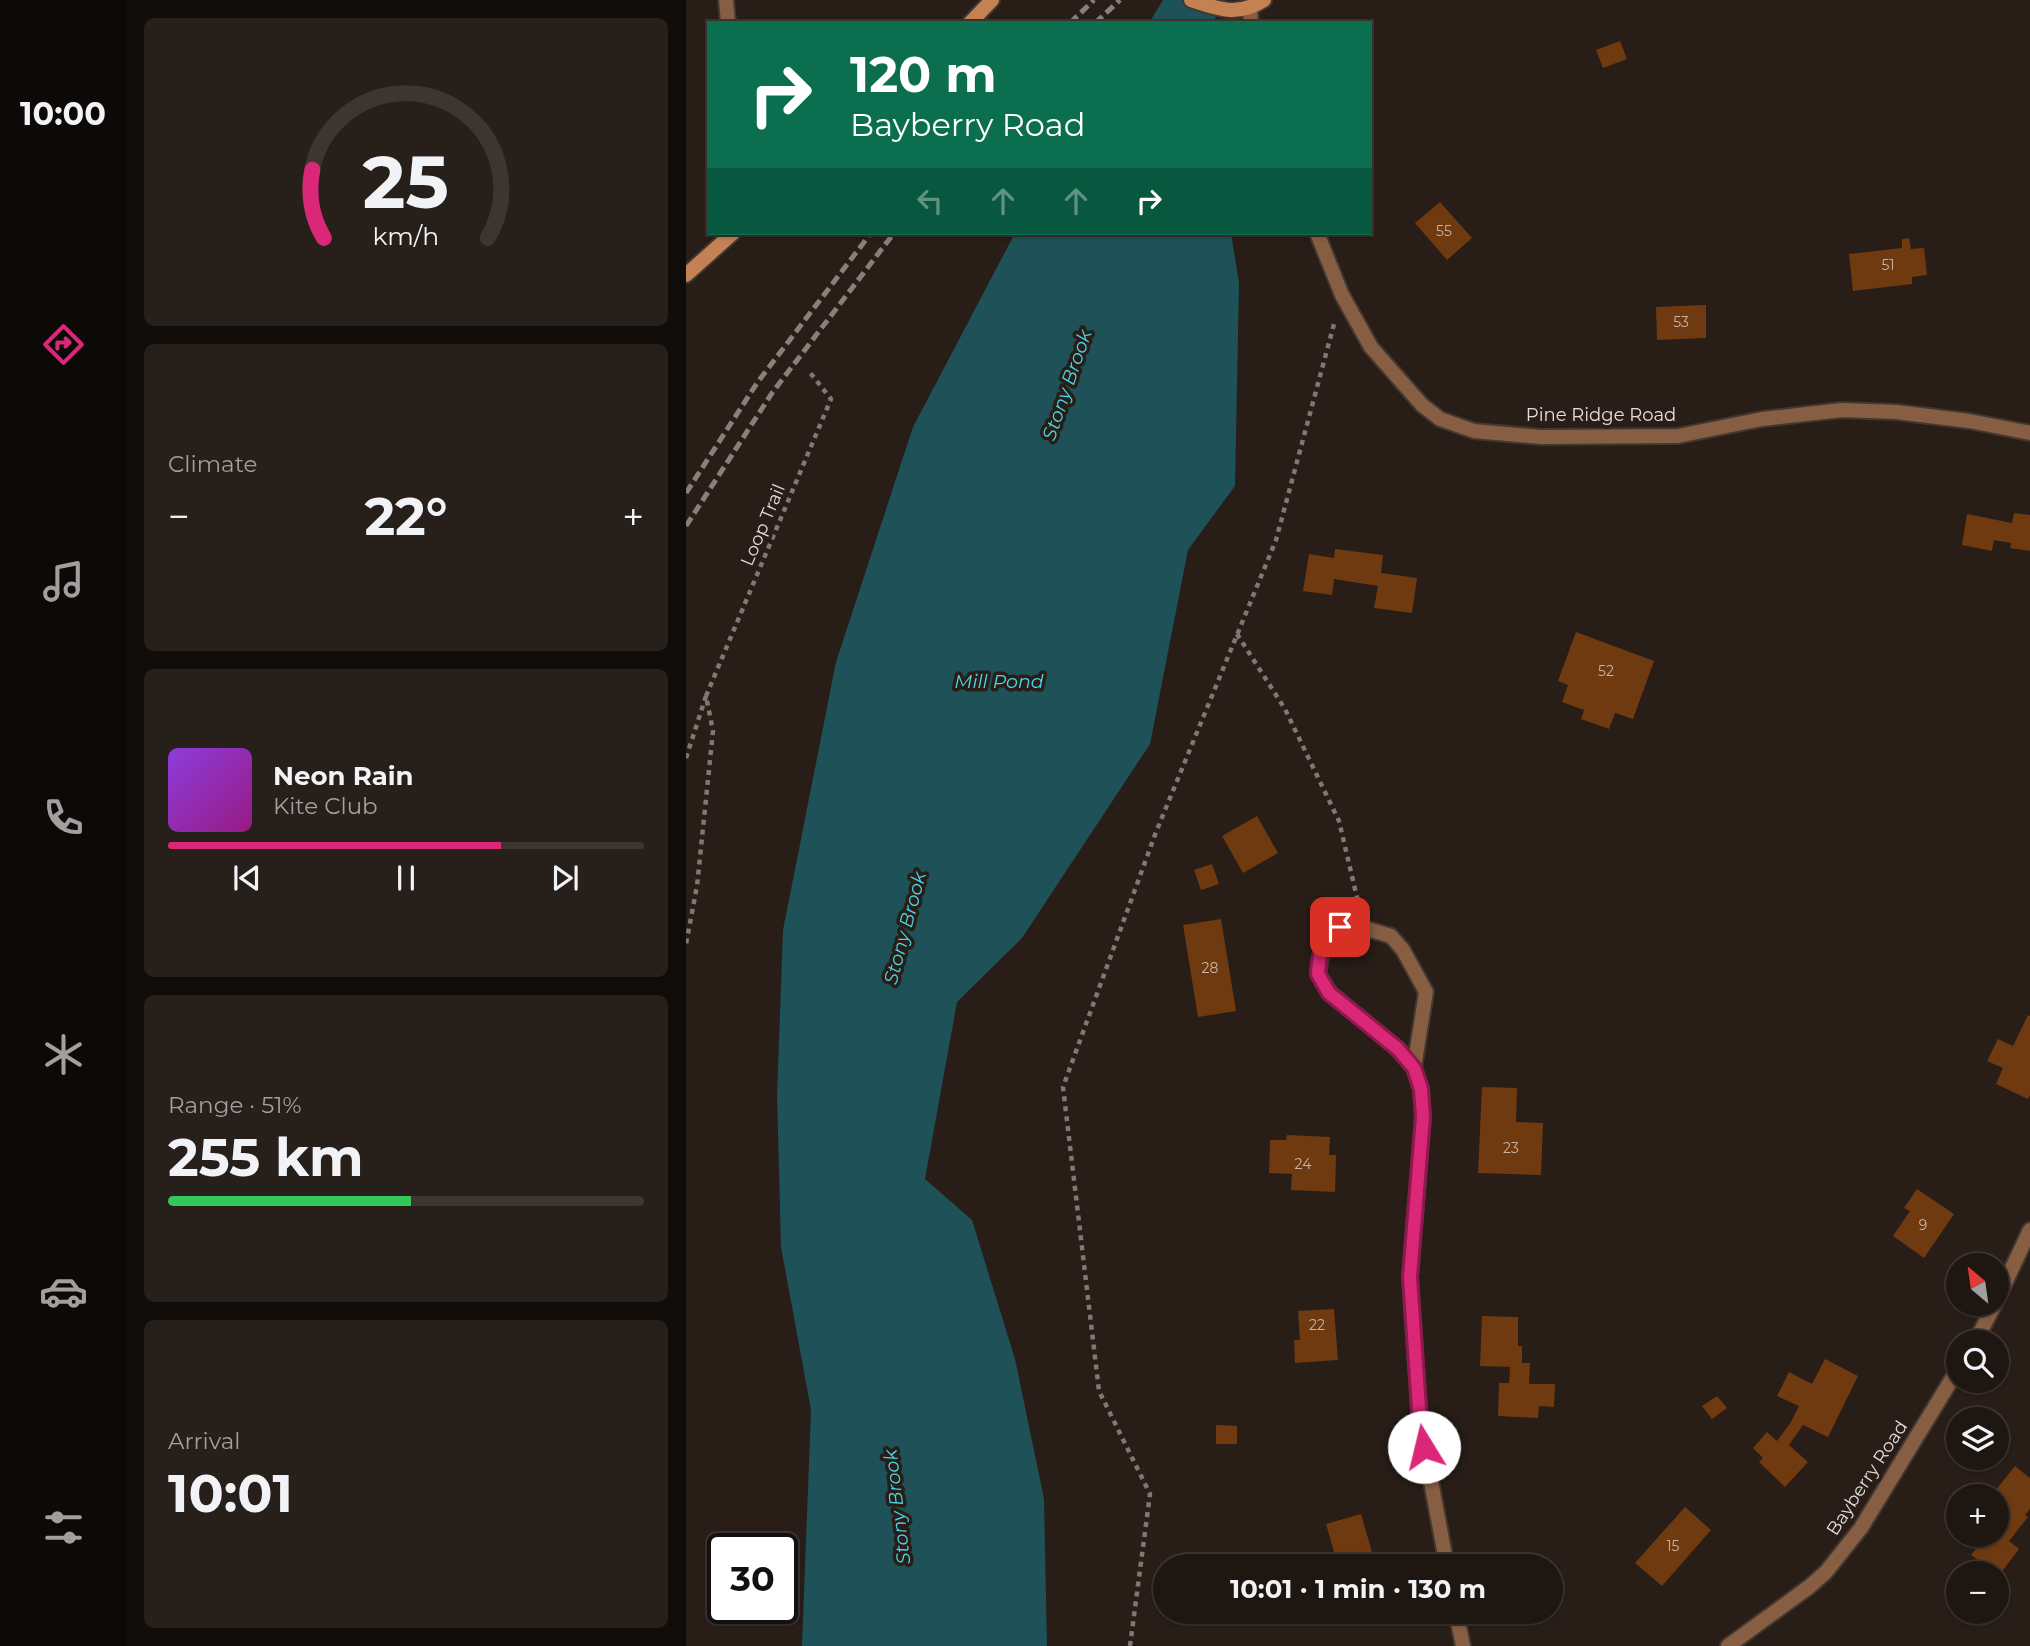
<!DOCTYPE html>
<html lang="en">
<head>
<meta charset="utf-8">
<style>
	body { margin:0; font-family:Montserrat,sans-serif; background:#261f1a; color:#f1f3f6; height:100vh; display:flex; flex-direction:column; font-size:26px; white-space:nowrap }
	* { box-sizing:border-box; margin:0 }
	p { font-size:23px; color:#a19f9f }
	.icon { flex:none; width:38px; height:38px; fill:none; stroke:currentColor; stroke-width:2; stroke-linecap:round; stroke-linejoin:round }
	.map { position:relative; flex:1; overflow:hidden }
	.side { display:flex; flex-direction:column; gap:18px; padding:18px; background:#100c09; width:560px }
	.side>* { flex:none }
	.hud { position:absolute; left:21px; top:21px; width:665px; height:214px; border-radius:0px; box-shadow:0 2px 5px #0004,0 0 0 2px #3c3531; background:#0b6e4f; color:#fff; overflow:hidden }
	.needle { width:46px; rotate:331deg }
	.controls { position:absolute; left:1260px; top:1253px; display:grid; gap:14px }
	.controls a { display:grid; place-items:center; width:63px; height:63px; border-radius:50%; background:#1e1611; box-shadow:0 2px 5px #0004,0 0 0 2px #3c3531; font-size:35px }
	.speed { position:absolute; left:21px; top:1533px; display:flex; gap:14px; font-size:35px; font-weight:700; text-align:center }
	.speed>* { display:grid; place-content:center; width:91px; height:91px; border-radius:50%; background:#1e1611; box-shadow:0 2px 5px #0004,0 0 0 2px #3c3531; line-height:1 }
	.speed .limit { border:4px solid #111; border-radius:10px; background:#fff; color:#111 }
	.pin { position:absolute; display:grid; place-items:center; width:60px; height:60px; color:#fff; margin:-30px; border-radius:14px; box-shadow:0 4px 10px #0006 }
	.me { position:absolute; width:77px; margin:-38px; rotate:351deg; stroke-linejoin:round; filter:drop-shadow(0 0 5px #0008) }
	.turn { display:flex; align-items:center; gap:24px; height:147px; padding:0 28px; font-size:32px }
	.turn .icon { width:91px; height:91px; stroke-width:2.5 }
	.turn b { display:block; font-size:49px; line-height:60px }
	.lanes { display:flex; align-items:center; height:66px; padding:0 28px; background:#0003; justify-content:center; gap:35px; direction:ltr }
	.lanes .off { opacity:.35 }
	.big { font-size:52px; font-weight:700; line-height:1.1 }
	.side .card { flex:1; display:flex; flex-direction:column; justify-content:center; gap:10px; min-width:0; padding:0 24px; border-radius:10px; background:#261f1a }
	.side .dial { align-items:center; gap:0 }
	.dial svg { height:182px; overflow:visible; fill:none; stroke:#3c3531; stroke-width:7; stroke-linecap:round; text-anchor:middle }
	.dial text { fill:#f1f3f6; stroke:none }
	.song { display:flex; align-items:center; gap:21px }
	.cover { width:84px; height:84px; border-radius:10px; background:linear-gradient(135deg,hsl(270 70% 55%),hsl(310 70% 35%)) }
	.played { height:7px; border-radius:4px; background:linear-gradient(90deg,#db2777 70%,#3c3531 70%) }
	.keys { display:flex; justify-content:space-around; direction:ltr }
	.heat { display:flex; justify-content:space-between; align-items:center; font-size:38px; direction:ltr }
	.charge { height:10px; border-radius:5px; background:linear-gradient(90deg,#34c759 51%,#3c3531 0) }
	.trip { position:absolute; left:467px; top:1554px; width:410px; height:70px; border-radius:35px; background:#1e1611; box-shadow:0 2px 5px #0004,0 0 0 2px #3c3531; font-weight:700; line-height:70px; text-align:center }
	main { display:flex; flex:1; min-height:0 }
	.dock { display:flex; flex-direction:column; width:126px; justify-content:space-around; align-items:center; background:#0c0907; color:#a19f9f }
	.dock .icon { width:49px; height:49px }
	.dock .on { color:#db2777 }
	.dock b { font-size:32px; color:#f1f3f6 }
	.map>svg:first-child { display:block }
	.water { fill:#1e5158 }
	.building { fill:#6f3a10 }
	.lines { fill:none; stroke-linecap:round; stroke-linejoin:round }
	.service-casing { stroke:#423832; stroke-width:18 }
	.minor-casing { stroke:#423832; stroke-width:18 }
	.secondary-casing { stroke:#423832; stroke-width:18 }
	.path { stroke:#817872; stroke-width:4.5; stroke-dasharray:5 5; stroke-linecap:butt }
	.service { stroke:#885e43; stroke-width:14 }
	.minor { stroke:#885e43; stroke-width:14 }
	.secondary { stroke:#c48154; stroke-width:14 }
	.rail { stroke:#89807a; stroke-width:5; stroke-dasharray:10 5; stroke-linecap:butt }
	.route-casing { stroke:#8e194d; stroke-width:18 }
	.route { stroke:#db2777; stroke-width:12 }
	.labels { text-anchor:middle; dominant-baseline:central; stroke-width:7; stroke-linejoin:round; paint-order:stroke }
	.number-label { font-size:14px; fill:#c7b4a6 }
	.street-label { font-size:18px; fill:#e4ddd8; stroke:#281d17 }
	.water-label { font-size:19px; font-style:italic; fill:#48d7e9; stroke:#281d17 }
</style>
</head>
<body>
<main>
<nav class="dock">
<b>10:00</b>
<svg class="icon on" aria-label="directions" viewBox="0 0 24 24"><path d="M12 3l9 9-9 9-9-9zM9 14v-3h6M13 9l2 2-2 2"/></svg>
<svg class="icon" aria-label="music" viewBox="0 0 24 24"><path d="M9 18V5l10-2v13"/><circle cx="6" cy="18" r="3"/><circle cx="16" cy="16" r="3"/></svg>
<svg class="icon" aria-label="phone" viewBox="0 0 24 24"><path d="M5 4h4l2 5-3 2q2 4 5 5l2-3 5 2v4C11 20 4 13 5 4z"/></svg>
<svg class="icon" aria-label="climate" viewBox="0 0 24 24"><path d="M12 3v18M4 7l16 10M4 17L20 7"/></svg>
<svg class="icon" aria-label="car" viewBox="0 0 24 24"><path d="M5 17H2v-5l4-1 3-4h7l3 4 3 1v5h-3M9 17h6M6 11h13"/><circle cx="7" cy="17" r="2"/><circle cx="17" cy="17" r="2"/></svg>
<svg class="icon" aria-label="filters" viewBox="0 0 24 24"><path d="M4 7h16M4 17h16"/><circle cx="9" cy="7" r="2"/><circle cx="15" cy="17" r="2"/></svg>
</nav>
<section class="side">
<div class="card dial"><svg viewBox="0 0 100 80">
<path d="M14 69A42 42 0 1 1 86 69"/>
<path d="M14 69A42 42 0 0 1 9 39" stroke="#db2777"/>
<text x="50" y="56" font-size="32" font-weight="700">25</text>
<text x="50" y="72" font-size="11">km/h</text>
</svg></div>
<div class="card"><p>Climate</p>
<div class="heat"><a>−</a><b class="big">22°</b><a>+</a></div>
</div>
<div class="card">
<div class="song"><i class="cover"></i><div><b>Neon Rain</b><p>Kite Club</p></div></div>
<div class="played"></div>
<div class="keys"><svg class="icon" aria-label="previous" viewBox="0 0 24 24"><path d="M18 5L8 12l10 7zM5 5v14"/></svg><svg class="icon" aria-label="pause" viewBox="0 0 24 24"><path d="M8 5v14M16 5v14"/></svg><svg class="icon" aria-label="next" viewBox="0 0 24 24"><path d="M6 5l10 7-10 7zM19 5v14"/></svg></div>
</div>
<div class="card"><p>Range · 51%</p><b class="big">255 km</b><div class="charge"></div></div>
<div class="card"><p>Arrival</p><b class="big">10:01</b></div>
</section>
<div class="map">
<svg width="1344" height="1646" viewBox="0 0 1344 1646">
	<rect width="100%" height="100%" fill="#281d17"/>
	<path class="water" d="M477,0h54l-2,23h-66z
		M329,233h216l8,50 -4,203 -47,64 -38,194 -128,194 -65,64 -32,177 47,41 43,139 29,140 3,147h-245l9,-236 -30,-163 -4,-151 6,-166 53,-268 77,-235z"/>
	<path class="building" d="M934,41l7,18 -24,9 -7,-18z
		M754,202l32,36 -25,22 -32,-37z
		M1223,238l2,11 13,-1 3,27 -15,2v7l-59,7 -4,-37 53,-6v-9z
		M1020,305v33l-49,2 -1,-33z
		M1328,513l16,2v36l-20,-3 1,-5 -17,-3 -2,11 -30,-6 5,-31 45,9z
		M649,549l48,6 -2,18 36,5 -5,35 -38,-5 4,-22 -44,-7 -2,16 -29,-4 6,-37 25,4z
		M890,632l78,29 -21,58 -18,-6 -6,16 -28,-10 3,-9 -22,-8 6,-17 -10,-4z
		M571,816l21,37 -35,20 -21,-37z
		M526,864l7,20 -18,6 -7,-20z
		M535,919l15,92 -38,6 -15,-92z
		M1342,1015l2,1v79l-2,4 -32,-15 7,-16 -16,-7 11,-22 15,7z
		M796,1087l35,1 -1,34 27,1 -2,52 -63,-2z
		M601,1135l43,2 -1,18h7l-1,37 -44,-2 1,-16 -23,-1 1,-33h16z
		M1231,1189l37,25 -30,44 -31,-22 17,-25 -6,-3z
		M648,1309l4,51 -43,3 -1,-23h6l-2,-29z
		M796,1316l36,1v29h4v17h8l-1,21h26l-1,23 -15,-1 -1,12 -40,-2 1,-33h10l1,-16 -30,-1z
		M1139,1359l33,17 -30,61 -25,-12 -14,20 19,17 -23,25 -26,-25 4,-4 -10,-10 14,-16 10,9 14,-19 8,-16 -22,-10 12,-24 23,12z
		M1031,1396l10,12 -15,11 -10,-13z
		M530,1425l21,1v18h-21z
		M1329,1466l15,12v31l-5,6 3,2 -19,24 10,8 -22,29v-5l-26,-18 16,-20h10l2,-15 -2,-2v-22h-6z
		M999,1507l26,23 -49,56 -27,-23z
		M675,1514l15,52h-38l-12,-42z"/>
	<g class="lines">
		<g class="service-casing">
			<path id="service" d="M40,0l2,23"/>
		</g>
		<g class="minor-casing">
			<path id="minor" d="M564,9l1,14
				M631,233l25,62 29,52 51,58 18,14 34,12 67,6 137,-1 84,-17 80,-9 54,2 73,9 61,12
				M728,1068l12,-76 -23,-42 -12,-14 -27,-8 -24,-1 -10,5 -6,10 -6,32 12,19 68,56 16,19 7,21 2,28 -13,160 10,146 27,143
				M1311,1300l33,-70
				M1289,1342l20,-38
				M770,1612l7,34
				M1042,1646l81,-59 17,-15 35,-44 97,-159"/>
		</g>
		<g class="secondary-casing">
			<path id="secondary" d="M505,0c28,9 46,17 73,0
				M284,23l22,-23
				M0,275l47,-42"/>
		</g>
		<path class="path" d="M551,634l48,75 54,112 20,85
			M20,696l125,-297 -23,-29
			M0,758l20,-62 7,35 -16,155 -11,58
			M444,1646l20,-152 -51,-103 -36,-304 93,-255 120,-292 58,-216"/>
		<use href="#service" class="service"/>
		<use href="#minor" class="minor"/>
		<use href="#secondary" class="secondary"/>
		<path class="rail" d="M384,23l24,-23
			M409,23l25,-23
			M0,493l71,-110 114,-150
			M0,526l86,-133 122,-160"/>
	</g>
	<g class="lines">
		<g class="route-casing">
			<path id="route" d="M654,927c-18,10 -21,28 -22,47l11,19 69,56 16,19 7,21 2,28 -13,160 10,146 4,24"/>
		</g>
		<use href="#route" class="route"/>
	</g>
	<g class="labels">
		<g class="number-label">
			<text x="758" y="231">55</text>
			<text x="1202" y="265">51</text>
			<text x="995" y="322">53</text>
			<text x="920" y="671">52</text>
			<text x="524" y="968">28</text>
			<text x="825" y="1148">23</text>
			<text x="617" y="1164">24</text>
			<text x="1237" y="1225">9</text>
			<text x="631" y="1325">22</text>
			<text x="987" y="1546">15</text>
		</g>
		<g class="street-label">
			<text x="915" y="415">Pine Ridge Road</text>
			<text transform="translate(77 525) rotate(-67)">Loop Trail</text>
			<text transform="translate(1181 1478) rotate(-57)">Bayberry Road</text>
		</g>
		<g class="water-label">
			<text transform="translate(381 385) rotate(-71)">Stony Brook</text>
			<text x="313" y="681">Mill Pond</text>
			<text transform="translate(219 928) rotate(-75)">Stony Brook</text>
			<text transform="translate(211 1507) rotate(-97)">Stony Brook</text>
		</g>
	</g>
</svg>
<div class="controls">
<a><svg class="needle" viewBox="-14 -14 28 28"><path d="M0-13l5 13h-10z" fill="#e53935"/><path d="M0 13l5-13h-10z" fill="#a19f9f"/></svg></a>
<a><svg class="icon" aria-label="search" viewBox="0 0 24 24"><circle cx="10" cy="10" r="6"/><path d="M15 15l6 6"/></svg></a>
<a><svg class="icon" aria-label="layers" viewBox="0 0 24 24"><path d="M12 4l9 5-9 5-9-5zM3 14l9 5 9-5"/></svg></a>
<a>+</a>
<a>−</a>
</div>
<div class="speed"><div class="limit">30</div></div>
<div class="pin" style="left:654px;top:927px;background:#d93025"><svg class="icon" aria-label="arrive" viewBox="0 0 24 24"><path d="M6 21V4h12l-3 4 3 4H6"/></svg></div>
<svg class="me" style="left:738px;top:1447px" viewBox="-20 -20 40 40"><circle r="19" fill="#fff"/><path d="M0-13L10 11 0 6-10 11z" fill="#db2777"/></svg>
<div class="trip">10:01 · 1 min · 130 m</div>
<div class="hud">
<div class="turn"><svg class="icon" aria-label="right" viewBox="0 0 24 24"><path d="M7 20v-9h11M14 6l5 5-5 5"/></svg><div><b>120 m</b>Bayberry Road</div></div>
<div class="lanes"><svg class="icon off" aria-label="left" viewBox="0 0 24 24"><path d="M17 20v-9H6M10 6l-5 5 5 5"/></svg><svg class="icon off" aria-label="ahead" viewBox="0 0 24 24"><path d="M12 20V5M6 11l6-6 6 6"/></svg><svg class="icon off" aria-label="ahead" viewBox="0 0 24 24"><path d="M12 20V5M6 11l6-6 6 6"/></svg><svg class="icon" aria-label="right" viewBox="0 0 24 24"><path d="M7 20v-9h11M14 6l5 5-5 5"/></svg></div>
</div>
</div>
</main>
</body>
</html>
